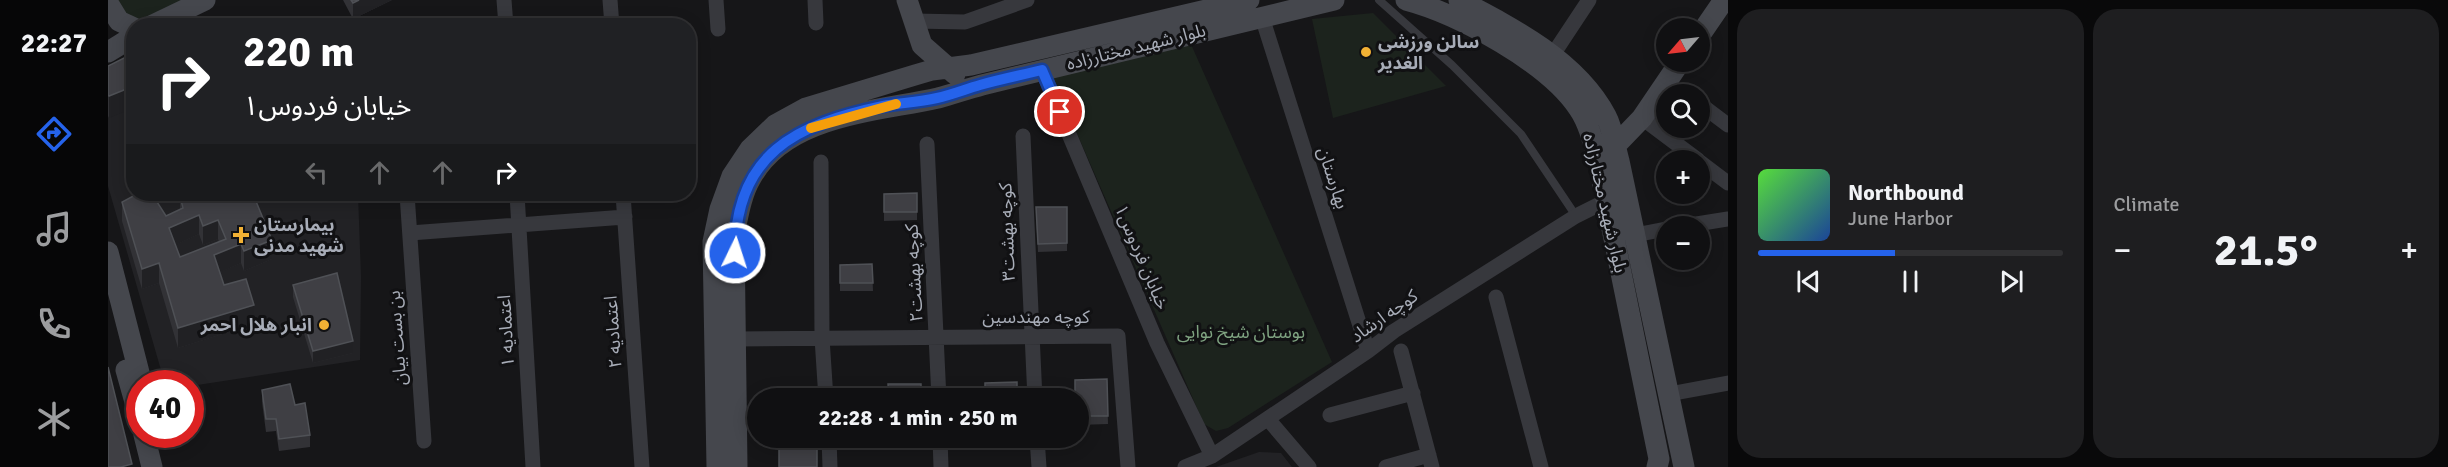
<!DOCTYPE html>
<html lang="en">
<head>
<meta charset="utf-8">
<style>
	body { margin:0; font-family:Signika,"Noto Sans Arabic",sans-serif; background:#1e1e20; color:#f1f3f6; height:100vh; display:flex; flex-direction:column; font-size:22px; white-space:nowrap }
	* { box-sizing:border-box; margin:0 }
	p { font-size:20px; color:#9c9d9f }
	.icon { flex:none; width:33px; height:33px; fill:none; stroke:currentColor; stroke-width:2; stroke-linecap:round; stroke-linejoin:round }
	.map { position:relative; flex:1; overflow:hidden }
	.side { display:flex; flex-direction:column; gap:9px; padding:9px; background:#09090a; width:720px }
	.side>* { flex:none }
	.top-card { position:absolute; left:18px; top:18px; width:570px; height:183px; border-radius:24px; box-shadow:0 3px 15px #0003,0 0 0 2px #303032; background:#202124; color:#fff; overflow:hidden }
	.needle { width:39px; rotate:242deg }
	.controls { position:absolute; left:1548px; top:18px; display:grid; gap:12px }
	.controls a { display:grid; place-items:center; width:54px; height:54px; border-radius:50%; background:#101012; box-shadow:0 3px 15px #0003,0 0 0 2px #303032; font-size:30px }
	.speed { position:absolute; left:18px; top:370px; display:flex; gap:12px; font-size:30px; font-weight:700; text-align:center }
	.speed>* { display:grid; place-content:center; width:78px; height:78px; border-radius:50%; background:#101012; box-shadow:0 3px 15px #0003,0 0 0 2px #303032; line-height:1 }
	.speed .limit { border:9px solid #d22; background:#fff; color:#111 }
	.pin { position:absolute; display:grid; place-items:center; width:51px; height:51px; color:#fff; margin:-26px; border:3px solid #fff; border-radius:50%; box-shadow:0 2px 6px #0007 }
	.me { position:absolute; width:66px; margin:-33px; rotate:4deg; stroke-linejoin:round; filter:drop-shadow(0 0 4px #0008) }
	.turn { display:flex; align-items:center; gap:21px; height:126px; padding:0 18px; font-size:27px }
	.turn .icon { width:78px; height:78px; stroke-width:2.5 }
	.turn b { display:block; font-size:42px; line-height:51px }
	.lanes { display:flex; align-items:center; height:57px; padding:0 18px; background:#0003; justify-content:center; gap:30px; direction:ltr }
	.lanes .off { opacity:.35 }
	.big { font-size:45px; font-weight:700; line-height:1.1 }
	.side .widget { flex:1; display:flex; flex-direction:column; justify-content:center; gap:9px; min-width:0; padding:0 21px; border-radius:24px; background:#1e1e20 }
	.song { display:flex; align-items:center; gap:18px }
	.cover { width:72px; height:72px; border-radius:9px; background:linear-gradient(135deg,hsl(110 70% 55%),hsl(220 70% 35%)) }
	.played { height:6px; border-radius:3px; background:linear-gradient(90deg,#2563eb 45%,#303032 45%) }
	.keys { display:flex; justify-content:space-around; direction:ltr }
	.heat { display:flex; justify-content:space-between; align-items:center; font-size:33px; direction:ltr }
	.side .tiles { flex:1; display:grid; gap:9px; grid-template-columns:repeat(2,1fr) }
	.trip { position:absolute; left:639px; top:388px; width:342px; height:60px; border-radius:30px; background:#101012; box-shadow:0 3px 15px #0003,0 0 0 2px #303032; font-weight:700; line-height:60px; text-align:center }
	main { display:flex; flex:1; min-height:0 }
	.dock { display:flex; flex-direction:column; width:108px; justify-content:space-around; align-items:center; background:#060607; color:#9c9d9f }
	.dock .icon { width:42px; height:42px }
	.dock .on { color:#2563eb }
	.dock b { font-size:27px; color:#f1f3f6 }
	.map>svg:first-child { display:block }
	.built { fill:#222225 }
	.green { fill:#1c231d }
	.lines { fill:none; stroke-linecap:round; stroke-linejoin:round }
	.lane { stroke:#37383d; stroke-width:8 }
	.street { stroke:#37383d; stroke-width:15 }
	.secondary { stroke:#45474d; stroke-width:21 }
	.wall { fill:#323236; fill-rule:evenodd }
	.shaded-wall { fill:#212124 }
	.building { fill:#3f3f44; stroke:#4f5156; stroke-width:1.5; fill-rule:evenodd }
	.route-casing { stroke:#184099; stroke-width:15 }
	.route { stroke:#2563eb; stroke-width:10 }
	.slow { stroke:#f59e0b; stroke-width:10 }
	.poi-dot { fill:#f2b134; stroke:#111113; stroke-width:2 }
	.labels { text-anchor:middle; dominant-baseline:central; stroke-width:6; stroke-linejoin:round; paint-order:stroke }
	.poi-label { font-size:18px; font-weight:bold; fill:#a8adb8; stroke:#111113; text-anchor:start }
	.street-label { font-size:18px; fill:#a8adb8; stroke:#111113 }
	.park-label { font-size:18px; fill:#7fa381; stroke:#111113 }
</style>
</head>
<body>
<main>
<nav class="dock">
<b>22:27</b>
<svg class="icon on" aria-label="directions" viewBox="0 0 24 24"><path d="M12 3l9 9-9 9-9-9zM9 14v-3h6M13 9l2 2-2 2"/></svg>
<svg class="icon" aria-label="music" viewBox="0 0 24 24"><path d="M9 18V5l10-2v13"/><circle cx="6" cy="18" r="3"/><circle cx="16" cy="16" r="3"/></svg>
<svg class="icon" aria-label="phone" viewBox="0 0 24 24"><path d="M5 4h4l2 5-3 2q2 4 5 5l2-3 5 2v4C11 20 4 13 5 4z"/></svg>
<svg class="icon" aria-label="climate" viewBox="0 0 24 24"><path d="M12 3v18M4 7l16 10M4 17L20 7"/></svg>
</nav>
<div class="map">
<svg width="1620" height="467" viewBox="0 0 1620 467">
	<rect width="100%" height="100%" fill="#161618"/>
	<path class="built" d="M25,65l1,129h224l3,83 -1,83 -169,26 -1,-2h-25l-57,-198v-108z
		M1151,452l22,1 11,14h-76z"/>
	<path class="green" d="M6,0h75c-12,6 -49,29 -61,20 -6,-4 -10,-14 -14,-20z
		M1265,13l73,73 -113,32 -21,-99z
		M1082,42l142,320 -104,66 -12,3 -12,-7 -153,-350z"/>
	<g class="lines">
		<path class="lane" d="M1271,0l73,65 69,69 55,82"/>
		<path class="street" d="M396,0l2,26
			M502,0l2,26
			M608,0l2,29
			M707,0l1,23
			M1154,17l106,334
			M806,21l51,1 62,-22
			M1444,56l37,-56
			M934,70l115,273 55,113
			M1592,104l28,21
			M1534,118l56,42
			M915,136l12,263
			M819,144l12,255
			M713,162l1,176 4,61
			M1592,162l28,21
			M299,194l17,247
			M409,194l16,273
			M515,194l19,273
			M1576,226l44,-7
			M302,233l215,-16
			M1527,235l31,-6
			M1388,297l45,170
			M627,339l383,-3 10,131
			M1293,351l31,116
			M1561,394l59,-11
			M1222,415l83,-22
			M1160,419l41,48
			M721,438l1,29
			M832,438l1,29
			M929,438l2,29
			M1077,467l27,-11 156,-105 26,-20 182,-115 30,-15
			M1278,467l43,-12"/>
		<path class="secondary" d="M799,0l15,45
			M1298,0c53,14 143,63 173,109 11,16 15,38 20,56l60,294 -2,8
			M1351,0c54,28 118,61 147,116 7,13 9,31 13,45l65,306
			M0,3l11,18 15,7
			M43,26l54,-26
			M1592,35l24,-35
			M814,45l33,29
			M0,52l26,-16
			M1507,146l27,-28 38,-56
			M0,252l34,132
			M18,370l14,50
			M36,435l8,32
			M609,467l-4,-225 7,-33 12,-33 18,-27 25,-24 31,-17 109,-33 17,-5 39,-5 278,-65
			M629,467l-3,-232c4,-19 7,-40 17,-57 35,-64 125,-66 187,-80 15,-4 29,-9 44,-13l352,-85"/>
	</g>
	<path class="wall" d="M235,0h49l-39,19z
		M26,53l-25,65 -1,-2v-50z
		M809,193v27l-33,1v-27z
		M76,194l88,65 -28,12 -3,-8 -21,9 4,13 30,39 -76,24 -19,-65 -17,6 -20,-68v-19l44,14 14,-6v-14zM91,234l4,11 15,-6 1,3 -39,15 -5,-12z
		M959,207v44l-29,1 -2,-36z
		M764,264l1,27h-33v-26z
		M185,285l60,68 -40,10 -20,-66z
		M999,379l1,45 -30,1v-26z
		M154,390l33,15 15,30v12l-31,4 -3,-20 -10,1 -4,-30z"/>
	<path class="shaded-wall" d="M251,0h33l-39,19v-16z
		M26,86v22l-25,10v-22z
		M91,215v19l-30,14v-20z
		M110,220v19l-15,6v-19z
		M164,240v19l-28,12v-20z
		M133,244v19l-27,12v-20z
		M51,263v20l-17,6v-20z
		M146,305v19l-76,24v-20z
		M245,341v12l-40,10v-12z"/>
	<path class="building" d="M243,0h8l-6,3z
		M26,53v33l-25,10 -1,-1v-29z
		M809,193v19h-33v-18z
		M29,194h15l14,22 17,-8 -3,-12 4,-2h69l19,46 -28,11 -3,-7 -27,11 10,30 22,-6 8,26 -76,23 -19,-65 -17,6 -20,-67zM91,215l4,11 15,-6 8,19 -46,18 -11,-29z
		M928,207h31v36l-29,1z
		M764,264l1,19h-33v-18z
		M229,273l16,68 -40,10 -20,-66z
		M0,367l24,97 -11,3h-13z
		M999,379l1,37h-30v-17h-3v-19z
		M909,382v17h-32v-16z
		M182,384l5,21 10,-2 5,32 -31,4 -3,-20h-10l-4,-29z
		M780,384h33v15h-32z
		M671,438h38v29h-38z"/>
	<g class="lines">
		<g class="route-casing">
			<path id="route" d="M627,253c0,-99 61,-129 148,-147 18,-3 36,-4 54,-8 14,-3 29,-9 43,-13 21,-6 42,-10 62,-15l18,42"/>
		</g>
		<use href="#route" class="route"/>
		<path class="slow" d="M703,128l85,-24"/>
	</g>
	<g class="poi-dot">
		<circle cx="1258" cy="52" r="6"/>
		<path d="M130 226h6v6h6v6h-6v6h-6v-6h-6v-6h6z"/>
		<circle cx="216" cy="325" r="6"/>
	</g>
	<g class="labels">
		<g class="poi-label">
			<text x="1270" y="42">سالن ورزشی<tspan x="1270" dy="21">الغدیر</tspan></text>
			<text x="146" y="225">بیمارستان<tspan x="146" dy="21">شهید مدنی</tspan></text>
			<text x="204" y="325" text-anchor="end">انبار هلال احمر</text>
		</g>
		<g class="street-label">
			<text transform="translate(1028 47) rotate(-14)">بلوار شهید مختارزاده</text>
			<text transform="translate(1225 178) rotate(72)">بهارستان</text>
			<text transform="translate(1497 203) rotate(77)">بلوار شهید مختارزاده</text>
			<text transform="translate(899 232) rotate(-92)">کوچه بهشت۳</text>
			<text transform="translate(1034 257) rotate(67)">خیابان فردوس۱</text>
			<text transform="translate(806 273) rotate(-93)">کوچه بهشت۲</text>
			<text transform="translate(1276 316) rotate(-35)">کوچه ارشاد</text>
			<text x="928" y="317">کوچه مهندسین</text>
			<text transform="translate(398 331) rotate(-93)">اعتمادیه ۱</text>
			<text transform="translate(505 332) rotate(-94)">اعتمادیه ۲</text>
			<text transform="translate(289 338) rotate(-94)">بن بست بیان</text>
		</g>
		<g class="park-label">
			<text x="1133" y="332">بوستان شیخ نوایی</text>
		</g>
	</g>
</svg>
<div class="controls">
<a><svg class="needle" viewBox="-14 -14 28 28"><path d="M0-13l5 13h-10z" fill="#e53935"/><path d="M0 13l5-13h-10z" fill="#9c9d9f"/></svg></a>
<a><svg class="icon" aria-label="search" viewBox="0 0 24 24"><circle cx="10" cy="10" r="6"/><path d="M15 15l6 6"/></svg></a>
<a>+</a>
<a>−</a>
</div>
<div class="speed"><div class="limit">40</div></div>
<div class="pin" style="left:952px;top:112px;background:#d93025"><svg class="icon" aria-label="arrive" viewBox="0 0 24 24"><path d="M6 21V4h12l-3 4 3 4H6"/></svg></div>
<svg class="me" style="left:627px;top:253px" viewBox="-20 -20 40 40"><circle r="17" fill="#2563eb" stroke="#fff" stroke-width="3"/><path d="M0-11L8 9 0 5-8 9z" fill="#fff"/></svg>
<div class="trip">22:28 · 1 min · 250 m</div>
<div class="top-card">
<div class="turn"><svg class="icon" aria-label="right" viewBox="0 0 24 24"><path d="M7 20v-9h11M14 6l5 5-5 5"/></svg><div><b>220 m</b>خیابان فردوس۱</div></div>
<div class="lanes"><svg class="icon off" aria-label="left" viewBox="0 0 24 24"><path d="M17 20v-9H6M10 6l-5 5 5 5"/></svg><svg class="icon off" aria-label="ahead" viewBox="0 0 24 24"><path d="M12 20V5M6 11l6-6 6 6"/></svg><svg class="icon off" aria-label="ahead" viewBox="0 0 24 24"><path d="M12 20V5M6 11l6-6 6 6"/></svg><svg class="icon" aria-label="right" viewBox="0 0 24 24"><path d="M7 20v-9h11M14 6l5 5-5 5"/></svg></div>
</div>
</div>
<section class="side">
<div class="tiles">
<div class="widget">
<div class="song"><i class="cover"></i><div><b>Northbound</b><p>June Harbor</p></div></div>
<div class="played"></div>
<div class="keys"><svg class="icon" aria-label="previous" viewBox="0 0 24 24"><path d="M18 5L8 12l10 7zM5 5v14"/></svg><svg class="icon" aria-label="pause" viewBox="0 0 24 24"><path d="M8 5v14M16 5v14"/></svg><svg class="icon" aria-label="next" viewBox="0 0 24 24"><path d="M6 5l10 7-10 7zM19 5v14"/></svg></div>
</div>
<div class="widget"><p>Climate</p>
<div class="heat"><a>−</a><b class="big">21.5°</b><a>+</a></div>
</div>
</div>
</section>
</main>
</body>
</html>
